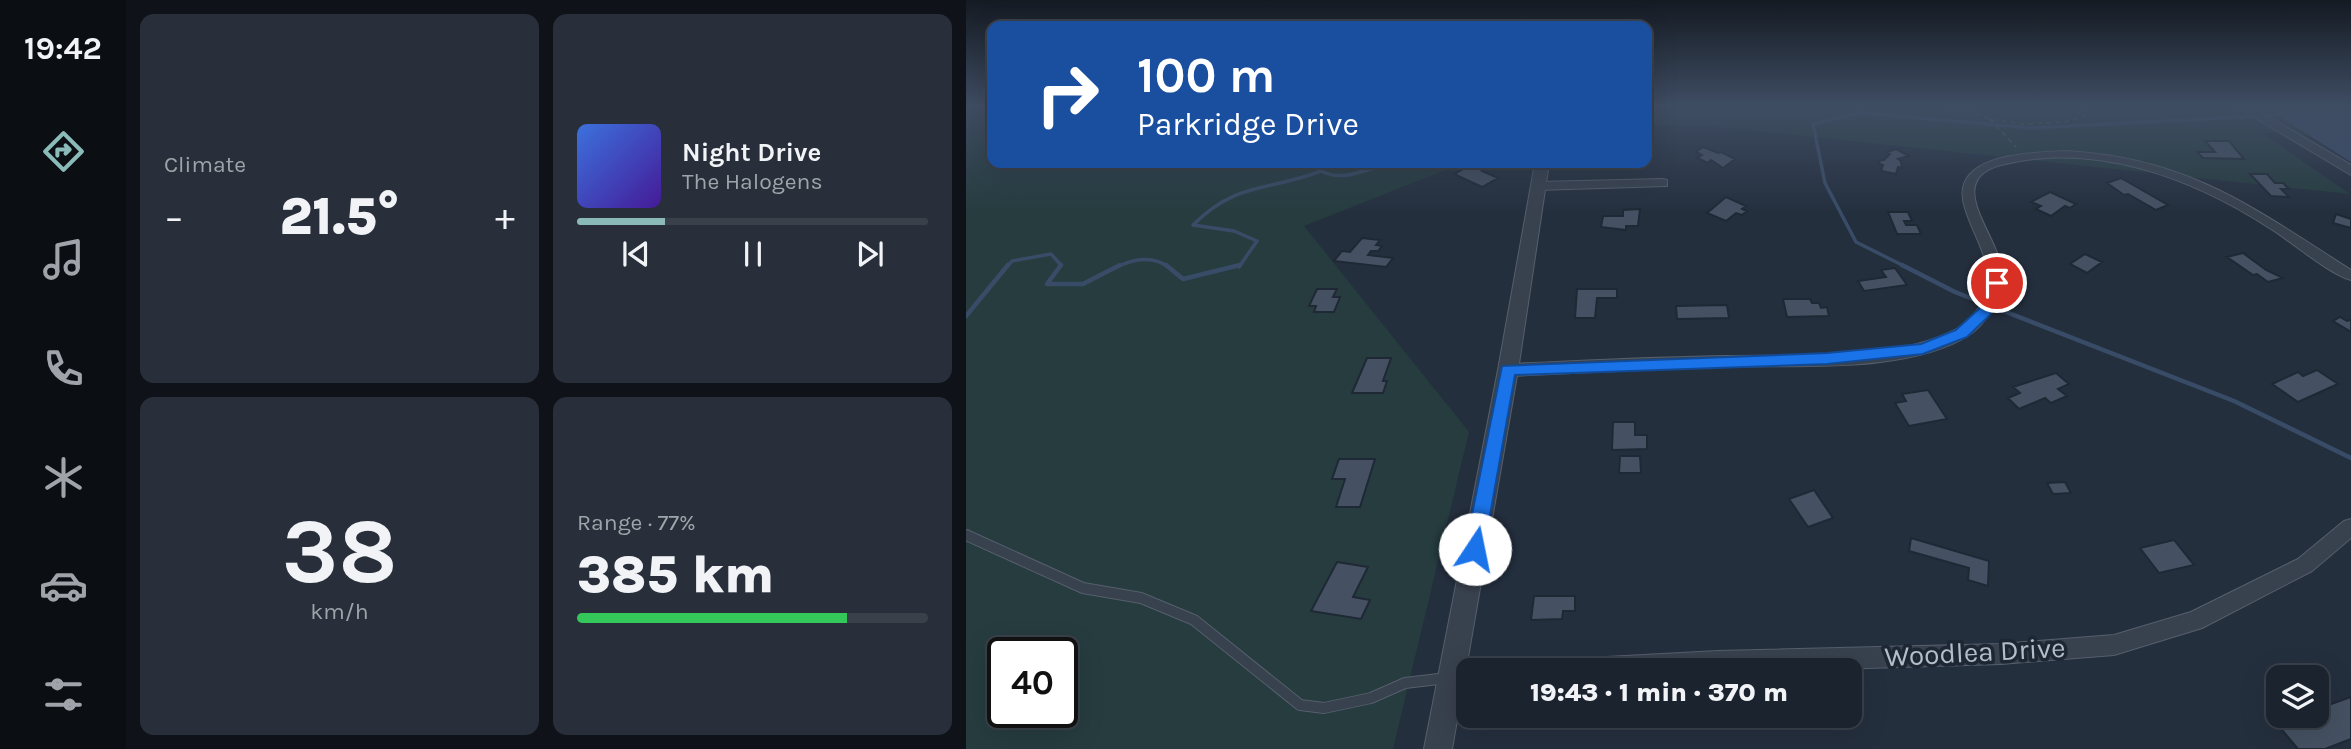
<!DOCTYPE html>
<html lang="en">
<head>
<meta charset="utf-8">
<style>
	body { margin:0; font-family:Karla,sans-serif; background:#282f3a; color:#f1f3f6; height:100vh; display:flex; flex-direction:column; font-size:26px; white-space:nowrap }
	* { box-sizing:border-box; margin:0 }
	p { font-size:23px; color:#a0a4aa }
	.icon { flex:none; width:38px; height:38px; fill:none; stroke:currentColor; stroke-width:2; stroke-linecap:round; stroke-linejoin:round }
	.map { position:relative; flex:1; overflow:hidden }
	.panel { display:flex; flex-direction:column; gap:14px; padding:14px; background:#0f1319; width:840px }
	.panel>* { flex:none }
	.banner { position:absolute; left:21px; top:21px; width:665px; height:147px; border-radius:14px; box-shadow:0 7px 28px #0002,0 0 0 2px #39404a; background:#1a4fa0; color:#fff; overflow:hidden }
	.buttons { position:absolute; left:1300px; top:665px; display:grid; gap:14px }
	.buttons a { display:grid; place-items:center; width:63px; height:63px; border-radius:14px; background:#1b232e; box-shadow:0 7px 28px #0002,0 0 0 2px #39404a; font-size:35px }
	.speed { position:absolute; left:21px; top:637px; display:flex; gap:14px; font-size:35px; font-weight:700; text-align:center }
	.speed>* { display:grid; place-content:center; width:91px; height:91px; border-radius:50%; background:#1b232e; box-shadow:0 7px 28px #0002,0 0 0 2px #39404a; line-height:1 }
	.speed .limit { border:4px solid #111; border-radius:10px; background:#fff; color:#111 }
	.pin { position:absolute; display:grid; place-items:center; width:60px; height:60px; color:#fff; margin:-30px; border:4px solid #fff; border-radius:50%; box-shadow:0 2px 7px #0007 }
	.me { position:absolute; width:77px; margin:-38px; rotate:11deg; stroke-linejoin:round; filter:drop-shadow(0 0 5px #0008) }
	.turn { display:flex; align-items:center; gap:24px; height:147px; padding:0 35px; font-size:32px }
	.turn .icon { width:91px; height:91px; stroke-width:2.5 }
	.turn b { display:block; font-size:49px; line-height:60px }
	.big { font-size:52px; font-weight:800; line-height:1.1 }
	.panel .tile { flex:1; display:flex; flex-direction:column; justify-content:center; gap:10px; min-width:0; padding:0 24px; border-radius:14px; background:#282f3a }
	.panel .dial { align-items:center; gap:0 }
	.dial b { font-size:91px; line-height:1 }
	.song { display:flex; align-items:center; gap:21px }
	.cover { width:84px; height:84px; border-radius:10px; background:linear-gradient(135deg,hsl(220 70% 55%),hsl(260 70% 35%)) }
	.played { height:7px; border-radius:4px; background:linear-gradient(90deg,#8bbbb9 25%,#39404a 25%) }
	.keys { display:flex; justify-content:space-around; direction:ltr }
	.heat { display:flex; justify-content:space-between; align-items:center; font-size:38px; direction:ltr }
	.charge { height:10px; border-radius:5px; background:linear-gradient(90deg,#34c759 77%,#39404a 0) }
	.panel .tiles { flex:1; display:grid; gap:14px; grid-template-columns:repeat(2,1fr) }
	.trip { position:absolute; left:490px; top:658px; width:406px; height:70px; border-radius:14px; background:#1b232e; box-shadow:0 7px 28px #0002,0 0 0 2px #39404a; font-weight:800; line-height:70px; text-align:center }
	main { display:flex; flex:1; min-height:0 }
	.tabs { display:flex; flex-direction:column; width:126px; justify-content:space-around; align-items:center; background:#0b0e12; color:#a0a4aa }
	.tabs .icon { width:49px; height:49px }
	.tabs .selected { color:#8bbbb9 }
	.tabs b { font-size:32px; color:#f1f3f6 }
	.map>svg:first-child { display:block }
	.green { fill:#263c3f; fill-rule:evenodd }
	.water { fill:#394c67 }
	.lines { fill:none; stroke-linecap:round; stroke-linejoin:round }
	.stream-far1 { stroke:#394c67; stroke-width:3.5 }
	.stream { stroke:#394c67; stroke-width:4.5 }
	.building { fill:#455162; stroke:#1f2835; stroke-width:2 }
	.service-casing { stroke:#565f6c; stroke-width:12 }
	.minor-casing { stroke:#565f6c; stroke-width:2 }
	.tertiary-casing { stroke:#565f6c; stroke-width:2 }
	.path { stroke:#44595c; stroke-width:2; stroke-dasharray:4.5 4.5; stroke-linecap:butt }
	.service { stroke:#38414e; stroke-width:10 }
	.minor { fill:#38414e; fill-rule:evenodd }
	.tertiary { fill:#38414e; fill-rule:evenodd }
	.route { fill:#1a73e8; stroke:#114b97; stroke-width:2 }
	.labels { text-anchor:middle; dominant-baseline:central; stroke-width:7; stroke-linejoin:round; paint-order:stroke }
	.near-street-label { font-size:28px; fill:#b4bcc9; stroke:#1d2633 }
</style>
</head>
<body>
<main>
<nav class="tabs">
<b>19:42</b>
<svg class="icon selected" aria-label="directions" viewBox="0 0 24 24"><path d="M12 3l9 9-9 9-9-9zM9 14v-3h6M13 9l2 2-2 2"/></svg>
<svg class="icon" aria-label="music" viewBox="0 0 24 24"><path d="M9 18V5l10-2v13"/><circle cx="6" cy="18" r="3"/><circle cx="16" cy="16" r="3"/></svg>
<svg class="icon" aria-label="phone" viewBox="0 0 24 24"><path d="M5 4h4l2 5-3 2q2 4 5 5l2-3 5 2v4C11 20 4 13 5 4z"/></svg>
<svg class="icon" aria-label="climate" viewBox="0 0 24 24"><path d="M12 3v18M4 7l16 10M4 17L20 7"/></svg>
<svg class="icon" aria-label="car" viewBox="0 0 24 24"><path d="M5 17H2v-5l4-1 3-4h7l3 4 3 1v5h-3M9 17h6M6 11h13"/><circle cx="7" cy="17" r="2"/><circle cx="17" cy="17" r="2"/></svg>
<svg class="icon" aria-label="filters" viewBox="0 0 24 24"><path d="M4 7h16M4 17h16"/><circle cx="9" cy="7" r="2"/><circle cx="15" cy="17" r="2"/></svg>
</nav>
<section class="panel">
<div class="tiles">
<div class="tile"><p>Climate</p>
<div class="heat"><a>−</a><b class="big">21.5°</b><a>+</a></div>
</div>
<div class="tile">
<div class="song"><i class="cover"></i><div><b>Night Drive</b><p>The Halogens</p></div></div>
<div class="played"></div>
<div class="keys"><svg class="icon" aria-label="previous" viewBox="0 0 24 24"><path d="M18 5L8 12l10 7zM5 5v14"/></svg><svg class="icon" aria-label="pause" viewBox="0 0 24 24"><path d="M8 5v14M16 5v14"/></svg><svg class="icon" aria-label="next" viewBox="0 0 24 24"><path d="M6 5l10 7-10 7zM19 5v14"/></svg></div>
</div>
<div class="tile dial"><b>38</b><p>km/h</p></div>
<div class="tile"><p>Range · 77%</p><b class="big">385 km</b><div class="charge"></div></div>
</div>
</section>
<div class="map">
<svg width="1385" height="749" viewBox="0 0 1385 749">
	<rect width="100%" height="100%" fill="#242f3e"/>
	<path class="green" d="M0,107h26v56h471l-159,63 165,206 -76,317h-427zM37,653h59v59h-59z
		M681,107h642l22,29 -19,-3h-30l88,61 -651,-69h-52z"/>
	<path class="water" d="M1299,107h86v55z"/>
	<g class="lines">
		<path class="stream-far1" d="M41,267l5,-6 39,-7 10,11 -2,2
			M151,267c16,-8 36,-12 51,0
			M273,267l18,-26 -23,-10 -41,-6c44,-44 77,-34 128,-54 24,12 42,-3 66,-5 15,-1 31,0 46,0l7,-3
			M940,267l-50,-25 -31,-59 -12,-59 46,-11 173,15 248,-13"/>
		<path class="stream" d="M95,265l-14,19h36l37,-19
			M200,265l17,14 57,-14
			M936,265l53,27 279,109 117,57
			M0,316l42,-51"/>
	</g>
	<path class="building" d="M1239,141h24l15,18 -41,-1 -6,-6h18z
		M737,147l15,6 3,-1 14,7 -12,9 -12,-8 -3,3 -11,-5 5,-3 -6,-3z
		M930,149l13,7 -11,3 3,2 1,7 -4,-1 -2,7 -15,-3 2,-6 -4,-1 1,-4h4l6,-6 -3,-2z
		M508,163h22l-14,8 16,7 -16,9 -28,-13z
		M1284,174h17l8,9h8l6,6h-8l8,8 -18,-1z
		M1155,178l47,27 -12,5 -28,-16 -4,1 -17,-12z
		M1084,192l26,12 -6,4 -5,-2 -14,10 -15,-7 5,-3 -10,-4z
		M760,197l20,9 -4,3 5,2 -5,4 -6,-2 -10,8 -19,-8z
		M674,209l-2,17h-12v4l-25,-3 2,-11h20v-6z
		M922,212h20l4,9h-8l2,4h11l4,9h-24z
		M1370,214l15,5v9l-18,-5z
		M396,238l18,2 -4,5 6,1 -4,5h-7l-3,4 25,3 -7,9 -52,-6 8,-10 8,1z
		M1277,253l23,17 17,8 -15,4 -11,-8 -4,1 -26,-18z
		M1119,254l17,8 -15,11 -17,-9z
		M929,268l12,17 -43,6 -6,-10 28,-4 -5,-7z
		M351,289h20l-4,8h7l-6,15h-20l2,-6h-7z
		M611,289h40v9h-20l-2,20h-20z
		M817,299h27l2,4h7l2,5 6,-1 2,9 -42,1z
		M761,305l2,13 -52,1 -1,-13z
		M1374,317l7,4 4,-1v12l-18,-11z
		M401,358h24l-8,23h4l-4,12h-31z
		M1351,370l21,14 -40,18 -26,-18 26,-12 5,4z
		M1090,373l13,11 -11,5 9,7 -16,7 -6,-5 -26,11 -11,-11 12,-5 -7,-6z
		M962,390l19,29 -38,7 -14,-23 11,-2 -4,-7z
		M647,422h22v13h12v14l-35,1z
		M654,456h20l1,17h-22z
		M373,459h36l-15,48h-24l9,-28h-13z
		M1099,482l6,11 -18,1 -6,-11z
		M848,490l19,28 -25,9 -19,-28z
		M945,538l78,23 -1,25 -20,-6 1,-12 -60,-17z
		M1208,540l20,25 -35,8 -19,-25z
		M371,562l31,5 -15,30 17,3 -9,19 -50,-8z
		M568,596h41v15h-12l-1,8 -31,1z
		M1385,697v42l-26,10h-27l-21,-25 23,-8h17v-7z"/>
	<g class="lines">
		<g class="service-casing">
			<path id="service" d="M0,535l117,53 58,10 53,22 106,85 24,3 47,-10 34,-15 42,-5"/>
		</g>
		<g class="minor-casing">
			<path id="minor" d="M1100,151c123,7 186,56 285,119v10c-22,-6 -59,-38 -80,-51 -78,-51 -176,-88 -270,-64 -58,15 -4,69 0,102 2,16 -2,32 -11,45 -5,9 -12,17 -21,23 -62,40 -178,29 -250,32 -70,2 -141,6 -211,9l-8,-6 8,-6c72,-3 145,-7 217,-8 72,-2 165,7 230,-26 14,-8 26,-21 30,-36 9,-34 -11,-55 -20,-86 -18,-55 66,-55 101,-57z
				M697,179l4,1v6l-130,4 -6,-4 6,-4z
				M1385,519v19l-39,33 -110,57 -88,27 -113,9 -200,6h-243l3,-8 8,-3 149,-8 283,-7 113,-9 77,-23 107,-53 46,-38z"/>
		</g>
		<g class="tertiary-casing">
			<path id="tertiary" d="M1271,107h15l99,58v10z
				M569,163h14l-31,207 -66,379h-28l74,-379z"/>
		</g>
		<path class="path" d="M975,107l27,3 21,9 35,5 41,-2 21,-7v-8
			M1024,119l26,28"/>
		<use href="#service" class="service"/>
		<use href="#minor" class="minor"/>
		<use href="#tertiary" class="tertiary"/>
	</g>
	<linearGradient id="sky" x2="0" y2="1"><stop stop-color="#141a22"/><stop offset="0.5" stop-color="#3f4d63"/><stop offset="1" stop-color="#3f4d63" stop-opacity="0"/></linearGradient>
	<rect width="1385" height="212" fill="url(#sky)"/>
	<path class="route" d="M1031,278l7,5 -14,32 -23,22 -44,17 -96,10 -312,11 -31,174 -3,6 -6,3 -7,-3 -3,-6 37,-183 325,-13 94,-9 35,-14 23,-21 11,-26z"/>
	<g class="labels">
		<g class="near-street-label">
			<text transform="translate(1009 652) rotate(-3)">Woodlea Drive</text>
		</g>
	</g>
</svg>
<div class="buttons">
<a><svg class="icon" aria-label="layers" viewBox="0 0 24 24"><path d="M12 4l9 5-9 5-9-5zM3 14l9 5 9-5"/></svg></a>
</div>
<div class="speed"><div class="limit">40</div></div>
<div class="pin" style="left:1031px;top:283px;background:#d93025"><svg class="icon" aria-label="arrive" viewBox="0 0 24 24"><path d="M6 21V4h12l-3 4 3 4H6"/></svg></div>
<svg class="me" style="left:509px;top:549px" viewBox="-20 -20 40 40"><circle r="19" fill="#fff"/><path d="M0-13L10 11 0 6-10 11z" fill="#1a73e8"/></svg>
<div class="trip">19:43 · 1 min · 370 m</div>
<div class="banner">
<div class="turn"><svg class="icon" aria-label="right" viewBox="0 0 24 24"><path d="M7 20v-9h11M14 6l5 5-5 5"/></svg><div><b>100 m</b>Parkridge Drive</div></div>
</div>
</div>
</main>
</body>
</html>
